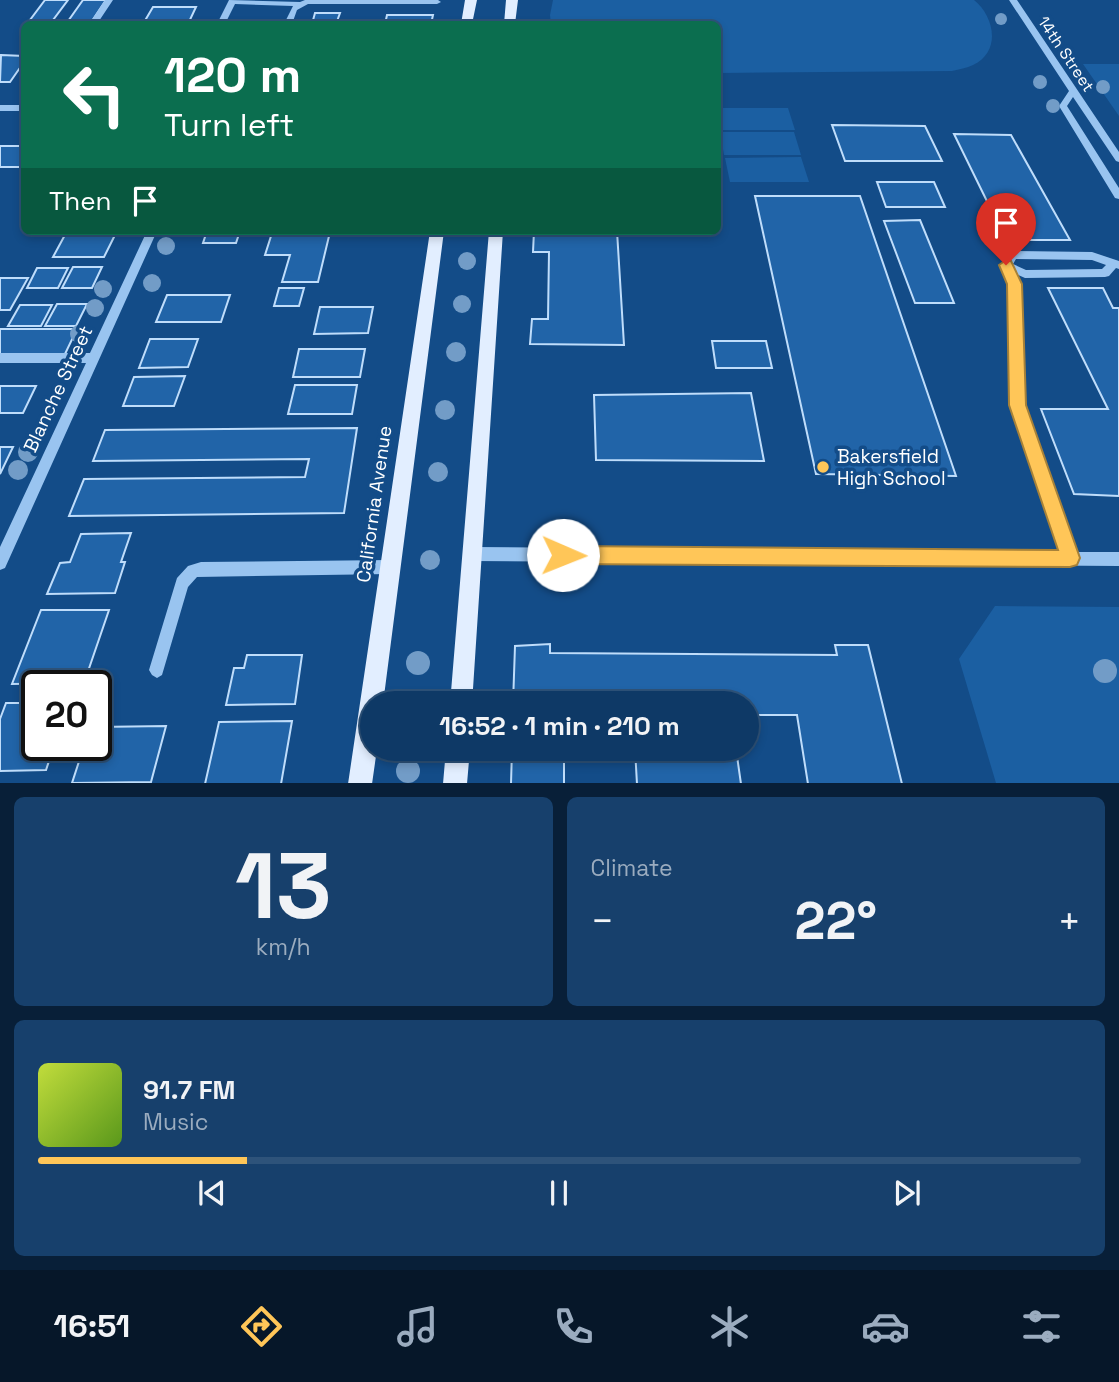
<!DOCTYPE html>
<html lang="en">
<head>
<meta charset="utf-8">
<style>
	body { margin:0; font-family:"Space Grotesk",sans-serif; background:#17406c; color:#f1f3f6; height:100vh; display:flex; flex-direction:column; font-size:26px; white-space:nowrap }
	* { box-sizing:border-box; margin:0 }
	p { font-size:23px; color:#9bacbf }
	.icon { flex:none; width:38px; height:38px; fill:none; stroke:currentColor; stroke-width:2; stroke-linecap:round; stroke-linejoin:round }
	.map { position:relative; height:783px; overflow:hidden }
	.sheet { display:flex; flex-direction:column; gap:14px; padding:14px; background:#081f38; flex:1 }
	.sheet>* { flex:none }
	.banner { position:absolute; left:21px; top:21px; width:700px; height:214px; border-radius:10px; box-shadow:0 4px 10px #0003,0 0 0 2px #2e537a; background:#0b6e4f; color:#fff; overflow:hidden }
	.speed { position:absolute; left:21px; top:670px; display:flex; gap:14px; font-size:35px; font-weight:700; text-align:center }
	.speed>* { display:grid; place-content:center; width:91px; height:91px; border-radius:50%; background:#0e3966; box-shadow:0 4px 10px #0003,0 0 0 2px #2e537a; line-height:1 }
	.speed .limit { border:4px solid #111; border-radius:10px; background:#fff; color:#111 }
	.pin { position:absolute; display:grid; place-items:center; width:60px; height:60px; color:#fff; margin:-72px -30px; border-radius:50% 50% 50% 0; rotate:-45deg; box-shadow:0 0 7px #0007 }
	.pin .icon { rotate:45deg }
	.me { position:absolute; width:77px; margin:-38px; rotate:91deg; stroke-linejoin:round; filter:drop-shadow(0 0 5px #0008) }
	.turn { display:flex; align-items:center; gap:24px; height:147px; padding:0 28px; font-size:32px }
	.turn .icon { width:91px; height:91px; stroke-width:2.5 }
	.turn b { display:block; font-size:49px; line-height:60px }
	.then { display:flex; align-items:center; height:66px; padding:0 28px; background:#0003; gap:14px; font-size:26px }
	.big { font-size:52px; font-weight:800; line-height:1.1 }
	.sheet .card { flex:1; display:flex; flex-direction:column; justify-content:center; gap:10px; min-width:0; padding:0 24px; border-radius:10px; background:#17406c }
	.sheet .dial { align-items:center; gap:0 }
	.dial b { font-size:91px; line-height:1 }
	.song { display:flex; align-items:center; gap:21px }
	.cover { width:84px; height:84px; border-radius:10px; background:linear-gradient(135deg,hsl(70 70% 55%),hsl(90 70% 35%)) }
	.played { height:7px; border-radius:4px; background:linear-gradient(90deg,#ffc658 20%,#2e537a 20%) }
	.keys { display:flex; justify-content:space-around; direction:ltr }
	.heat { display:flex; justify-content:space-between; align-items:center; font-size:38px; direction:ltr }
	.sheet .tiles { flex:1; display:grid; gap:14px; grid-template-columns:1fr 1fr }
	.card:last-child { grid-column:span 2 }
	.trip { position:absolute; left:360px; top:691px; width:399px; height:70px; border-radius:35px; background:#0e3966; box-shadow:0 4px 10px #0003,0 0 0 2px #2e537a; font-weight:800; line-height:70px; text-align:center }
	.tabs { display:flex; height:112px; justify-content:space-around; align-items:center; background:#061729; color:#9bacbf }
	.tabs .icon { width:49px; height:49px }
	.tabs .current { color:#ffc658 }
	.tabs b { font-size:32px; color:#f1f3f6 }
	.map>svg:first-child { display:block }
	.green { fill:#1b5fa2 }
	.building { fill:#2164a8; stroke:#bfddfb; stroke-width:2 }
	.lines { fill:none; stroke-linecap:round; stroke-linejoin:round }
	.minor { fill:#99c4f0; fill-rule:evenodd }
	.major { fill:#e2eeff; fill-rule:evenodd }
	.tree { fill:#729cc7 }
	.route { fill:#ffc658; stroke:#a68139; stroke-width:2 }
	.poi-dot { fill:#ffc658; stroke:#134c88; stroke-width:2.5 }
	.labels { text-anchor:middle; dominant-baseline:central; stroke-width:7; stroke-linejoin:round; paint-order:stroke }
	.far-street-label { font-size:16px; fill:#fff; stroke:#134c88 }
	.street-label { font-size:19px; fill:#fff; stroke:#134c88 }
	.poi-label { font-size:19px; fill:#fff; stroke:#134c88; text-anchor:start }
</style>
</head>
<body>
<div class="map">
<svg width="1119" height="784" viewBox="0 0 1119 784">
	<rect width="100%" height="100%" fill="#134c88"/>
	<path class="green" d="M553,0h421c20,16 28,51 -1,65 -6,3 -14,4 -21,6l-234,2v-49h-167l-1,-9z
		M1083,64h36v52z
		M718,108h70l7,22h-75z
		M720,132h74l7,23h-77z
		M801,157l8,25h-79l-5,-24z
		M995,606l124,1v176h-123l-37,-124z"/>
	<path class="building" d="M45,0h23l-18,24h-23z
		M83,0h23l-16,24h-24z
		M153,7h43l-8,17h-45z
		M315,13h25l-4,11h-24z
		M387,15h46l-2,9h-46z
		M1,55l23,1v6l-14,20h-10z
		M832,125l93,1 17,35h-97z
		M954,134l57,1 59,105h-64z
		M0,146h24v21h-24z
		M877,182h57l11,25h-59z
		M755,196h105l96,280 -140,-2z
		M920,220l34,83h-39l-31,-82z
		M207,231h33l-4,12h-33z
		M534,231h83l7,114 -94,-1 2,-25h16l1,-67h-16z
		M330,232l-12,50h-36l8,-27h-25l7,-22z
		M66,233h50l-12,24h-51z
		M73,267h29l-10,21h-30z
		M37,268h31l-10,20h-31z
		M0,278h28l-18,32h-10z
		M279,288h25l-5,18h-25z
		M1048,288h55l10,20h6v188l-45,-2 -33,-85h67z
		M167,295h63l-9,27h-65z
		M57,304h30l-11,22h-31z
		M20,305h32l-11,21h-33z
		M320,307h53l-5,26 -54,1z
		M0,329h77l-12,25h-65z
		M150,339h48l-10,28 -49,1z
		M712,341h54l6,27h-56z
		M299,349h66l-5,28h-67z
		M185,376l-11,30h-51l11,-29z
		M295,385h62l-5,29h-64z
		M0,386h36l-13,27h-23z
		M751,393l13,68 -168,-1 -2,-65z
		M357,428l-13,85 -275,3 15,-37 221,-2 4,-18 -216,2 12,-31z
		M0,447h13l-13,27z
		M131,533l-10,29h4l-10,31 -68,1 13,-31 10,-1 11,-28z
		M41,610h68l-25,73 -72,1z
		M550,644v9l287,2 -2,-10h33l34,139h-94l-11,-69h-50v-11h-234l2,-58z
		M247,655h55l-7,49 -69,1 8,-37h10z
		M6,703h31v43h17l-8,24 -46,1v-52z
		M292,721l-11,63h-76l14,-62z
		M166,726l-15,56 -79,1 12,-37h12v-19z
		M512,749h52v35h-53z
		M635,749h101l5,35h-104z"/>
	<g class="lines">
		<path class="minor" d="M105,0h8l-16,24h-8z
			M229,0l71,2 5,-2h133l3,2 -4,2h-129l-11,6 -5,14h-8l9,-18 -58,-2 -10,20h-8z
			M1009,0h8l102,152v10l-3,-1 -43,-64 -6,9 52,82v11l-4,-1 -56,-92 10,-15z
			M0,105h24v6h-24z
			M147,231h10l-152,337 -5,2v-23l86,-184h-86v-10h90z
			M1013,251l79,1 27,9v8l-3,-1 -7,8 -4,1 -80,1 -9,-4 5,10 2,121 52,147h44v14l-647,-5 -5,-2 -2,-5 2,-5 5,-2 589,5 -50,-147 -2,-121 -8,-19 8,-13zM1016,259l76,1 14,5 -4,4 -76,1 -13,-6z
			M390,560l5,2 2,5 -2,5 -5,2 -193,3 -9,10 -26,88 -5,3 -5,-3 -3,-5 28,-92 11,-12 13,-4z"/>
		<path class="major" d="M465,0h12l-5,24h-11z
			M506,0h12l-3,24h-11z
			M430,231h14l-61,473h-10v45h4l-5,35h-24z
			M489,231h14l-31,473h-22z
			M446,749h24l-3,35h-24z"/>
	</g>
	<g class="tree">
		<circle cx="1001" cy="19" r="6"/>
		<circle cx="1040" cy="82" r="7"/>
		<circle cx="1103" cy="87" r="7"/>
		<circle cx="1053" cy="106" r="7"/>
		<circle cx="166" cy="246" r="9"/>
		<circle cx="467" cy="261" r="9"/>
		<circle cx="152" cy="283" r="9"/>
		<circle cx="103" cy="289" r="9"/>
		<circle cx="462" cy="304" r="9"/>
		<circle cx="95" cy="308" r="9"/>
		<circle cx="79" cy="334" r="9"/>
		<circle cx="456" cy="352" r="10"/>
		<circle cx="445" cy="410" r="10"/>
		<circle cx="28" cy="452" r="10"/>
		<circle cx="18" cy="470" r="10"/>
		<circle cx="438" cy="472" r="10"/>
		<circle cx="430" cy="560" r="10"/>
		<circle cx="418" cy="663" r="12"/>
		<circle cx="1105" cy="671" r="12"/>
		<circle cx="408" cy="771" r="12"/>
	</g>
	<path class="route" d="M1006,260l5,1 11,23 4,121 54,153 -3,7 -7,2 -507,-3 -7,-3 -2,-6 2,-6 7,-3 495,4 -49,-145 -2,-121 -8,-19z"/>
	<circle class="poi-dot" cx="823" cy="467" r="7"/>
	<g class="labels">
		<g class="far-street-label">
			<text transform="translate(1066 54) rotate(56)">14th Street</text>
		</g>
		<g class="street-label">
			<text transform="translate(58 389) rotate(-65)">Blanche Street</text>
			<text transform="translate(374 504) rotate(-82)">California Avenue</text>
		</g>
		<g class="poi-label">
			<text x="837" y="456">Bakersfield<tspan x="837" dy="22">High School</tspan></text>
		</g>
	</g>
</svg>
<div class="speed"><div class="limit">20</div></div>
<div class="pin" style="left:1006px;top:265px;background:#d93025"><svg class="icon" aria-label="arrive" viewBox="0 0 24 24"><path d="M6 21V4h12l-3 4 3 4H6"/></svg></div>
<svg class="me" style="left:563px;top:555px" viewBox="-20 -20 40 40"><circle r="19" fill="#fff"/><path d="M0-13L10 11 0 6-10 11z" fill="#ffc658"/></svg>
<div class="trip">16:52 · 1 min · 210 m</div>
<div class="banner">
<div class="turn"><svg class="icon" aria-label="left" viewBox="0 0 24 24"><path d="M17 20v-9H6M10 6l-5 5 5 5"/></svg><div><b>120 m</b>Turn left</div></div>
<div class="then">Then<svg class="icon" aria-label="arrive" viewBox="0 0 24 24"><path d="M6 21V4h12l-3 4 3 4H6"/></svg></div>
</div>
</div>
<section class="sheet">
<div class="tiles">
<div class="card dial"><b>13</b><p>km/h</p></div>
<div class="card"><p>Climate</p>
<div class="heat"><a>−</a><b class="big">22°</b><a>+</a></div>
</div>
<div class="card">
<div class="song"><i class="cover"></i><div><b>91.7 FM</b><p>Music</p></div></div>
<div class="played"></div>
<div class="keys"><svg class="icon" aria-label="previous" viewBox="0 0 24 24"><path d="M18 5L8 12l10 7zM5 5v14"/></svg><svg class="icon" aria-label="pause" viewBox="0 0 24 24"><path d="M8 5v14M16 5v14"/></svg><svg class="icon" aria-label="next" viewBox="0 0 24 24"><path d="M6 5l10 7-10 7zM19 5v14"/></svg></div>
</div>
</div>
</section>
<nav class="tabs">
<b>16:51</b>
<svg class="icon current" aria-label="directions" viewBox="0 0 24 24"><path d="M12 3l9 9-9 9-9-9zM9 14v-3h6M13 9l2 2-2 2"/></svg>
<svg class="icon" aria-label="music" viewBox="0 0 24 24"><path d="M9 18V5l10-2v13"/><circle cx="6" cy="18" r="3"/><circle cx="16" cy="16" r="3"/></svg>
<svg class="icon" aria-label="phone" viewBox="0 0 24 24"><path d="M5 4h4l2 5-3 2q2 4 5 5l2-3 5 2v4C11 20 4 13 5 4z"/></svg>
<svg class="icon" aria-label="climate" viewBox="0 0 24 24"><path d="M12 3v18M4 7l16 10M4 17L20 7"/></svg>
<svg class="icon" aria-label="car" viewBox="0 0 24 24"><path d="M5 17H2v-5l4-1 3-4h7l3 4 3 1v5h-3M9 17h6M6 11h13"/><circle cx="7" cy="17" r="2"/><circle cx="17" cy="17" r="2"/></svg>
<svg class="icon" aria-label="filters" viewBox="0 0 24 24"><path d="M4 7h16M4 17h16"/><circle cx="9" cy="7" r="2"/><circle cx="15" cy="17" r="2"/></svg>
</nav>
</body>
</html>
